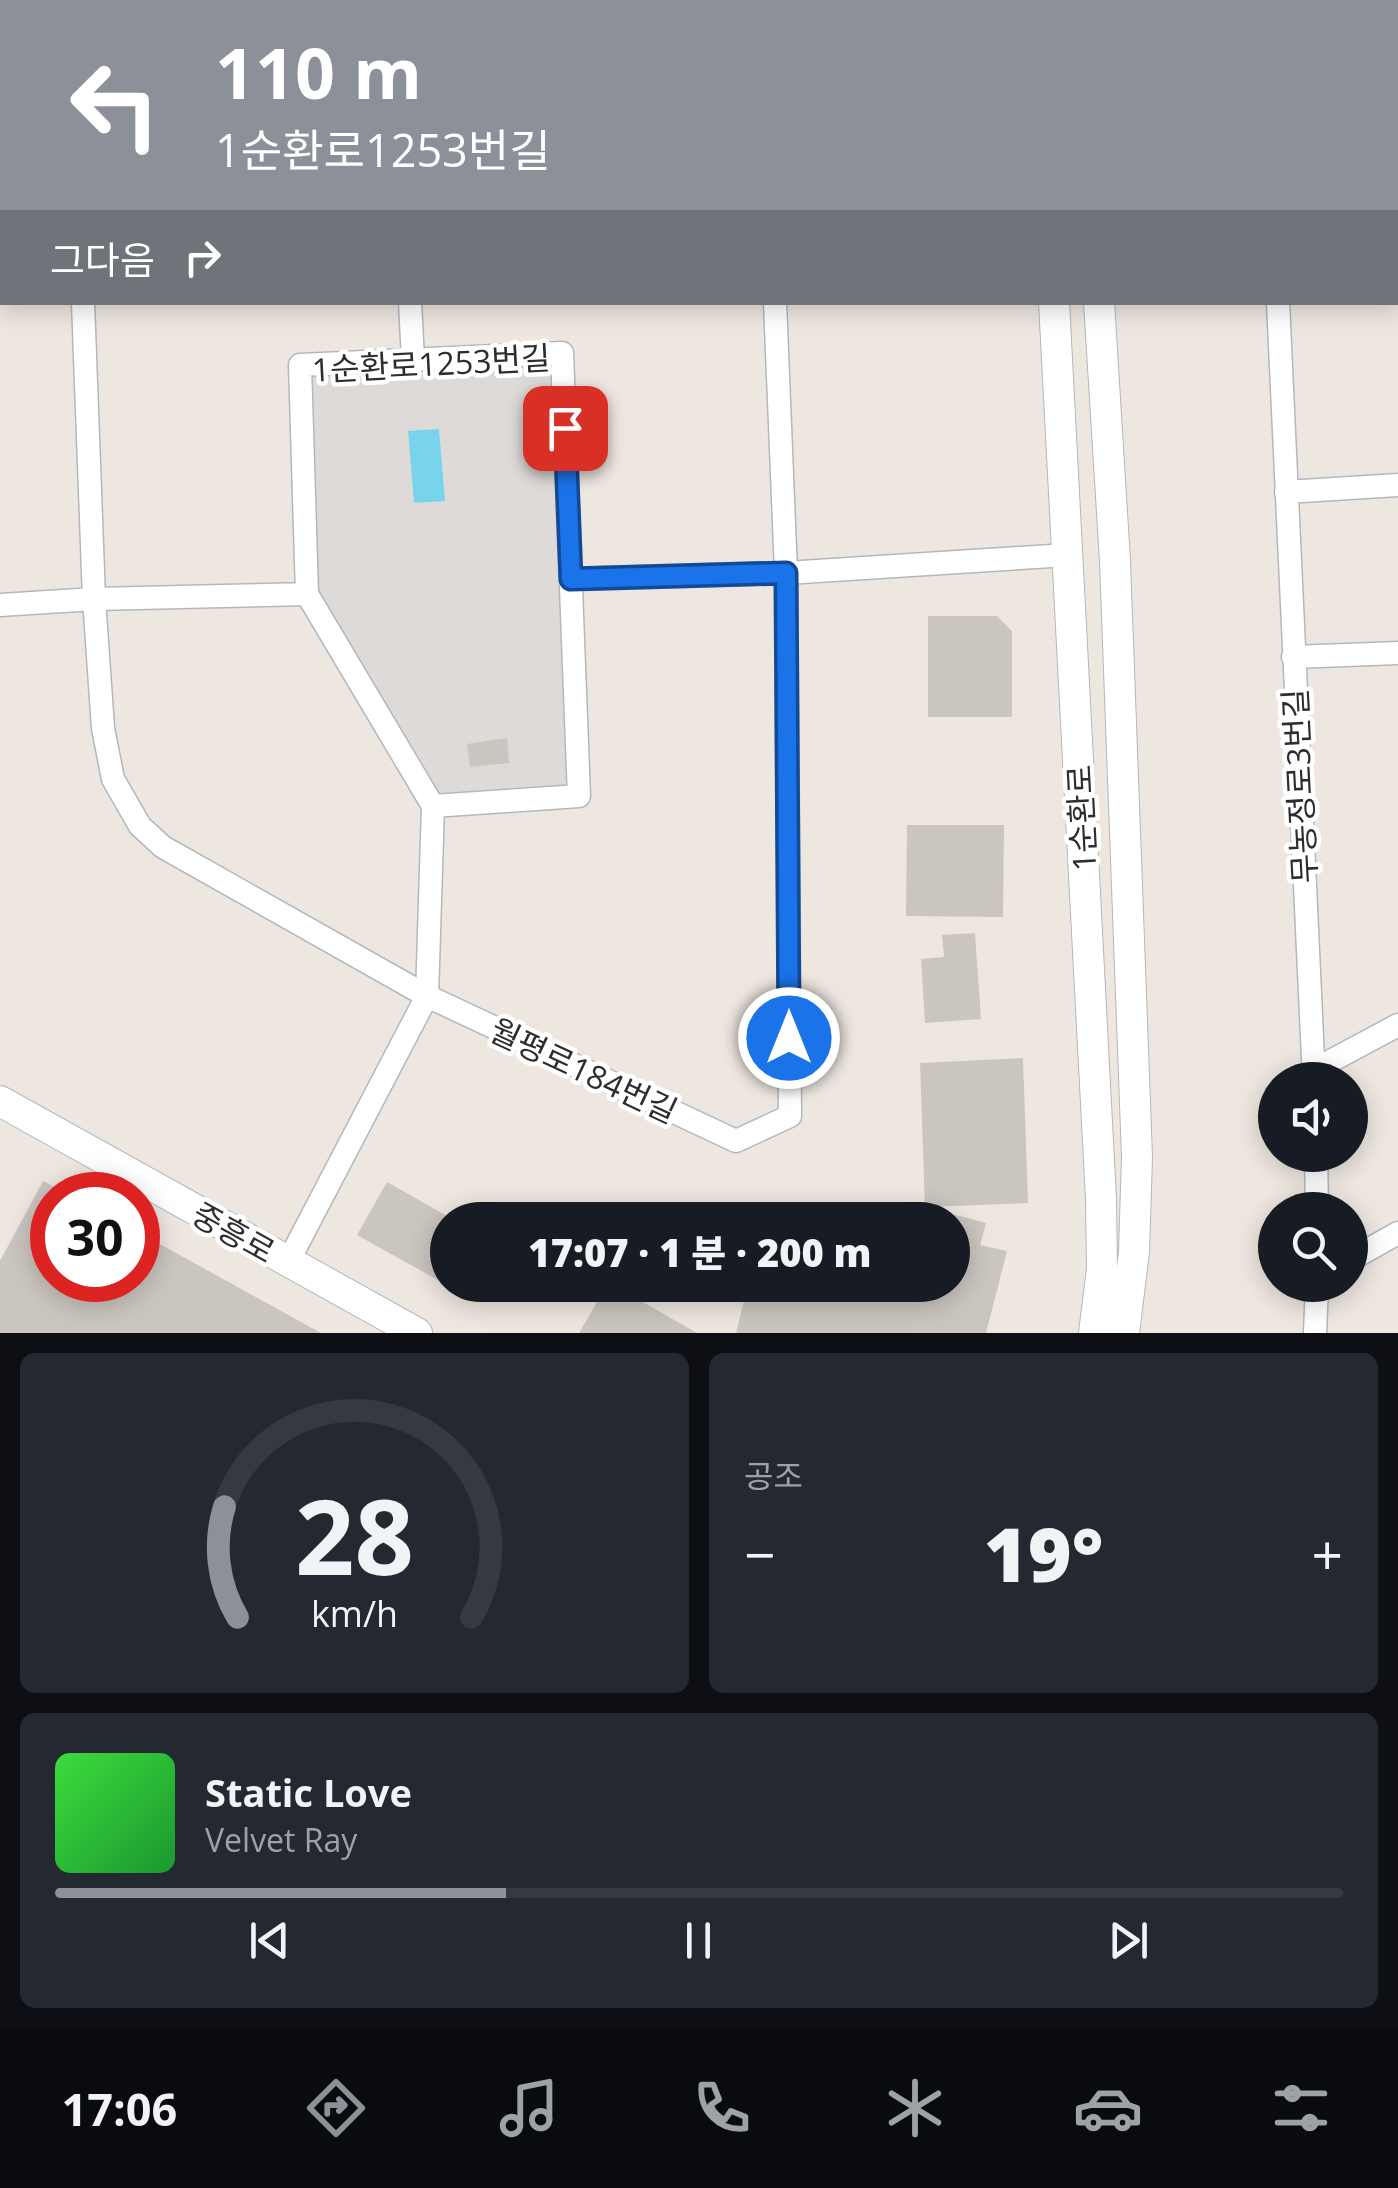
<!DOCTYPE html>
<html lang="ko">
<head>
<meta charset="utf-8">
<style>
	body { margin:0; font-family:"Open Sans","Noto Sans KR",sans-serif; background:#242831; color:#f1f3f6; height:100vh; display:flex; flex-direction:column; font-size:38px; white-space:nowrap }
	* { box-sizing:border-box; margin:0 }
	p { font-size:32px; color:#9ea1a6 }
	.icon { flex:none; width:55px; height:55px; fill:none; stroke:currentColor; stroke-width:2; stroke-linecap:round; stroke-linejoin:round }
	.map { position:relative; height:1333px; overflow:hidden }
	.drawer { display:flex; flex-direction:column; gap:20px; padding:20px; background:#0d0f14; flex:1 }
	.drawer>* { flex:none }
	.guide { position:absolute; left:0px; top:0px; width:1400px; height:305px; box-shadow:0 5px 25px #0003; background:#8c9099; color:#fff; overflow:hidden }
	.controls { position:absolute; left:1258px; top:1062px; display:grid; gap:20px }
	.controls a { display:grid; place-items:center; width:110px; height:110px; border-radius:50%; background:#171b24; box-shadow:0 5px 25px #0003; font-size:50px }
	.speed { position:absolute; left:30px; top:1172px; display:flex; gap:20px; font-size:50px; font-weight:700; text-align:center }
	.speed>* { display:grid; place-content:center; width:130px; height:130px; border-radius:50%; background:#171b24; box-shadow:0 5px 25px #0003; line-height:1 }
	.speed .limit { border:15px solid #d22; background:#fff; color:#111 }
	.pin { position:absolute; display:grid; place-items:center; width:85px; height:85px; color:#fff; margin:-42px; border-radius:20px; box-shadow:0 5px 15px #0006 }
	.me { position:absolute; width:110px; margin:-55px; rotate:0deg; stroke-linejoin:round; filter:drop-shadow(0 0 8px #0008) }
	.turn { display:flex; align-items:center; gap:35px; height:210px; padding:0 50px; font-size:45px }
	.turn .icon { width:130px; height:130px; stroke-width:2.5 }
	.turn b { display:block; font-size:70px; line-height:85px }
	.then { display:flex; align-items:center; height:95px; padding:0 50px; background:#0003; gap:20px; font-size:38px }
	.big { font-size:75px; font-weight:800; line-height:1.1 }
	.drawer .tile { flex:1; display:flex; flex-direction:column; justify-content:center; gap:15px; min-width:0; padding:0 35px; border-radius:15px; background:#242831 }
	.drawer .dial { align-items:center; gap:0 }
	.dial svg { height:260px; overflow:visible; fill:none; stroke:#363941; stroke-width:7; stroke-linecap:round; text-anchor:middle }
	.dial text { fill:#f1f3f6; stroke:none }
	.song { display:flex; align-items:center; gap:30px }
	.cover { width:120px; height:120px; border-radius:15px; background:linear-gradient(135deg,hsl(120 70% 55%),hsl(130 70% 35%)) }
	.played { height:10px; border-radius:5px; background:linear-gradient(90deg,#8c9099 35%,#363941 35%) }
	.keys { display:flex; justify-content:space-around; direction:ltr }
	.heat { display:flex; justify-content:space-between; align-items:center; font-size:55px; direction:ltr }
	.drawer .tiles { flex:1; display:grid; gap:20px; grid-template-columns:1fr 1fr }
	.tile:last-child { grid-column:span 2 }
	.trip { position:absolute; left:430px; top:1202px; width:540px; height:100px; border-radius:50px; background:#171b24; box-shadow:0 5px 25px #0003; font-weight:800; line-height:100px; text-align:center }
	.tabs { display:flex; height:160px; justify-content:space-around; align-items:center; background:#090b0e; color:#9ea1a6 }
	.tabs .icon { width:70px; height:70px }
	.tabs .on { color:#8c9099 }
	.tabs b { font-size:45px; color:#f1f3f6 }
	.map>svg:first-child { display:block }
	.plaza { fill:#dedad7 }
	.water { fill:#77d4ec }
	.building { fill:#cac5be }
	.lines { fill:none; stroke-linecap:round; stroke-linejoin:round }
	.minor-casing { stroke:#b3b7c0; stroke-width:25 }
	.tertiary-casing { stroke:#b3b7c0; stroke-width:32 }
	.minor { stroke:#fff; stroke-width:22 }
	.tertiary { stroke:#fff; stroke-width:30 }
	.route-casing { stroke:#114b97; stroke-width:25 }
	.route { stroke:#1a73e8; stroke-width:18 }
	.labels { text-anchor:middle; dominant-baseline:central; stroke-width:9; stroke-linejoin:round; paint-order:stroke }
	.street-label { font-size:32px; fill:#2d2d2d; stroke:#fff }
</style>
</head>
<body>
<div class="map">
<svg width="1398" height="1333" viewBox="0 0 1398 1333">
	<rect width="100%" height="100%" fill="#eee7e0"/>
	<path class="plaza" d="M557,359l12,426 -132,13 -122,-203 -7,-221z"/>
	<path class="water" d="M439,429l6,72 -31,2 -6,-72z"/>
	<path class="building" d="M928,616h69l15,15v86h-84z
		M507,738l2,25 -39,4 -3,-23z
		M907,825h97l-1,92 -97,-1z
		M975,933l6,86 -56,4 -4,-64 23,-2 -2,-22z
		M1023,1058l5,145 -103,4 -5,-144z
		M43,1181l27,14h-18v85h86v-48l183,101h-321v-72z
		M387,1182l67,38h-6v55l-5,8 -86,-48z
		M872,1206l49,13v1h-52z
		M937,1210l49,13 -6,22 27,6 -21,82h-250l12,-48h20l43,11 3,-11h138v-65h-18z
		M607,1285h6l84,48h-118z"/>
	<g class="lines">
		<g class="minor-casing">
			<path id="minor" d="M397,0v2
				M83,302l11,297 9,129 10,51 27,47 23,21 264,149 309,145 54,-25 -4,-543 -11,-271
				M410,302l3,58
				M1278,302l36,778
				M562,353l17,443 -146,10 -126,-212 -7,-229z
				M1286,492l112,-7
				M571,579l215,-6 281,-18
				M0,605l94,-6 213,-5
				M1293,657l105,-4
				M1314,1070l84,-45
				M1316,1155l1,55
				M1350,1260l48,-27
				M288,1262l139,-266 6,-190
				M1315,1333l2,-48"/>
		</g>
		<g class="tertiary-casing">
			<path id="tertiary" d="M1039,0v2
				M1079,0v2
				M1054,302l47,897 1,70 -8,64
				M1099,302l16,259 22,596 -3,95 -10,81
				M0,1101l417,232"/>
		</g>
		<use href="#minor" class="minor"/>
		<use href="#tertiary" class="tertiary"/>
	</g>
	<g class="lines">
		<g class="route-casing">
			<path id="route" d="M565,428l6,151 215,-6 3,465"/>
		</g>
		<use href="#route" class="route"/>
	</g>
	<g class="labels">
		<g class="street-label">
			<text transform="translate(431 363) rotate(-3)">1순환로1253번길</text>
			<text transform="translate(1299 786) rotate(-93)">무농정로3번길</text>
			<text transform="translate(1081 818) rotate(-93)">1순환로</text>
			<text transform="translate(584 1070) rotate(25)">월평로184번길</text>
			<text transform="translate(234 1232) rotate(29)">중흥로</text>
		</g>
	</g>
</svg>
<div class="controls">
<a><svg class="icon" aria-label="sound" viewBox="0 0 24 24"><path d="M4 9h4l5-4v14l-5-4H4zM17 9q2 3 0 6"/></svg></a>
<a><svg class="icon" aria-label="search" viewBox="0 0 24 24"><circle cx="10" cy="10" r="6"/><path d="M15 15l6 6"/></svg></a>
</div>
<div class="speed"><div class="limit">30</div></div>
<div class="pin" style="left:565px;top:428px;background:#d93025"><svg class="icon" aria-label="arrive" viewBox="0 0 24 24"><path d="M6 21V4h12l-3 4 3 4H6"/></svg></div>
<svg class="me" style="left:789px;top:1038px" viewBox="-20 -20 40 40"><circle r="17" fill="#1a73e8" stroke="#fff" stroke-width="3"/><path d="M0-11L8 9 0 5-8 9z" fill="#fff"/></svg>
<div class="trip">17:07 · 1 분 · 200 m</div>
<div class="guide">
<div class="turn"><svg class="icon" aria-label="left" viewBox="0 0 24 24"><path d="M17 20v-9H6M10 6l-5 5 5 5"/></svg><div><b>110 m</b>1순환로1253번길</div></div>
<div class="then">그다음<svg class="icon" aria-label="right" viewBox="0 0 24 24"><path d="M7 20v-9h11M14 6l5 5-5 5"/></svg></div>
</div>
</div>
<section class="drawer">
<div class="tiles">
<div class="tile dial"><svg viewBox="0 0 100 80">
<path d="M14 69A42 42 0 1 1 86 69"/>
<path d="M14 69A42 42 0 0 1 10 35" stroke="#8c9099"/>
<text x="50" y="56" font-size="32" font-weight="700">28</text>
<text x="50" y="72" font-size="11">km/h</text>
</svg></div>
<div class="tile"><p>공조</p>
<div class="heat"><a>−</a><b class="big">19°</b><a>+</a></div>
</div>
<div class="tile">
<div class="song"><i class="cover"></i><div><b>Static Love</b><p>Velvet Ray</p></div></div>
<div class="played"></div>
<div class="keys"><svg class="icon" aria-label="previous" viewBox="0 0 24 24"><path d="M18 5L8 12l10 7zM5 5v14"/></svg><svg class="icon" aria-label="pause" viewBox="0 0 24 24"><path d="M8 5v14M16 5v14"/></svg><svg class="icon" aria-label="next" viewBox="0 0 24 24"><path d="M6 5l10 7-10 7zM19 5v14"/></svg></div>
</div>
</div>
</section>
<nav class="tabs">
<b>17:06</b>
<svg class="icon on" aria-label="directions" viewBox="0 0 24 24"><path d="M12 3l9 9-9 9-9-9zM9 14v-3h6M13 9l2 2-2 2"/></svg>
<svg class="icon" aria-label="music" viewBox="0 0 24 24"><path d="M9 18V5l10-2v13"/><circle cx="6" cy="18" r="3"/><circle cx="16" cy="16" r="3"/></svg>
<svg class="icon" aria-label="phone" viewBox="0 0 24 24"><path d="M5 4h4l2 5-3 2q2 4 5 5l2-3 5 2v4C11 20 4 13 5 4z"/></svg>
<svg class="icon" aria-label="climate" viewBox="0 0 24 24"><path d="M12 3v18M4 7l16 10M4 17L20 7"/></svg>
<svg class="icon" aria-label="car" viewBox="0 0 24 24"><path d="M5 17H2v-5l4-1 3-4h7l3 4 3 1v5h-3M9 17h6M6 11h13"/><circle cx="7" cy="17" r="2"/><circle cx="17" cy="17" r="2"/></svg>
<svg class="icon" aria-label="filters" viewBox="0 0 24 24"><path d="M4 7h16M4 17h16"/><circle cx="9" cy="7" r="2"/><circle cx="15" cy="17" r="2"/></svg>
</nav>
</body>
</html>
